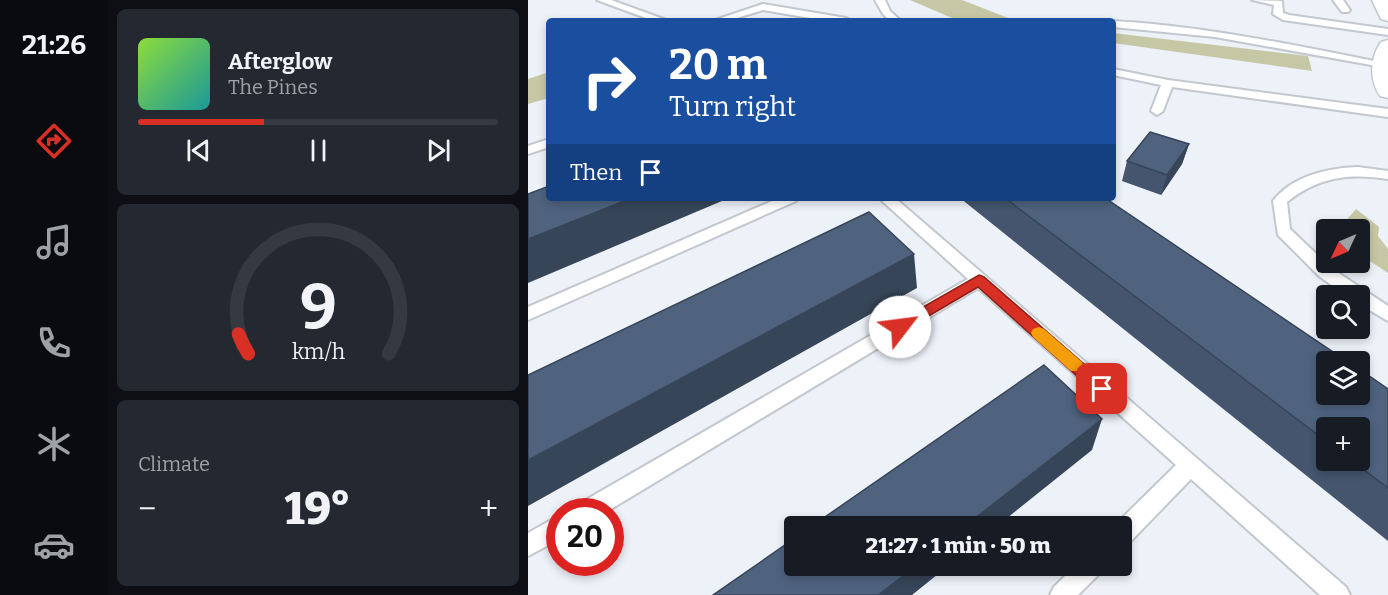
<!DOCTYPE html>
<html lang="en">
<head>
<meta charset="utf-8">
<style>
	body { margin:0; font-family:Bitter,serif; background:#242831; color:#f1f3f6; height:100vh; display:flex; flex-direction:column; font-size:22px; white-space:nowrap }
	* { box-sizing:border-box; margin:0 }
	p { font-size:20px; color:#9ea1a6 }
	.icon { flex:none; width:33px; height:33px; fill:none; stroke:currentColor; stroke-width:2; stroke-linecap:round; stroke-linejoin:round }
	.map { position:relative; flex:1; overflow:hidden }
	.panel { display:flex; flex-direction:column; gap:9px; padding:9px; background:#0d0f14; width:420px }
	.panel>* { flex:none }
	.guide { position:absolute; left:18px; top:18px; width:570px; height:183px; border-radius:6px; box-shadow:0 3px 9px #0003; background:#1a4fa0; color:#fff; overflow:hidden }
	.needle { width:39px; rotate:226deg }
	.fabs { position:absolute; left:788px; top:219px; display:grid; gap:12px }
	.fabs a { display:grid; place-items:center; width:54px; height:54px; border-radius:6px; background:#171b24; box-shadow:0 3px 9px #0003; font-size:30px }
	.speed { position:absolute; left:18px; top:498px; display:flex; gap:12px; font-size:30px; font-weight:700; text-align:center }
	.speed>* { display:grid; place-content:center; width:78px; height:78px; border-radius:50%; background:#171b24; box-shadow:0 3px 9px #0003; line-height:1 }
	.speed .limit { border:9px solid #d22; background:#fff; color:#111 }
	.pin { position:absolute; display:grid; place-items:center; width:51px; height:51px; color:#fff; margin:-26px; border-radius:12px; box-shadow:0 3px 9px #0006 }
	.me { position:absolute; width:66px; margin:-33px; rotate:60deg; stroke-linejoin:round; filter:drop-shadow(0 0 4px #0008) }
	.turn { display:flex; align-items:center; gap:21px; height:126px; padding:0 24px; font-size:27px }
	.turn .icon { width:78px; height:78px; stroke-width:2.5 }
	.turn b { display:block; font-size:42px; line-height:51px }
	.then { display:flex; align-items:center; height:57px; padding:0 24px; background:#0003; gap:12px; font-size:22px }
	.big { font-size:45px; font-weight:800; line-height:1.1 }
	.panel .card { flex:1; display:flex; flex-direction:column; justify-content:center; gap:9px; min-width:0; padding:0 21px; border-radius:9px; background:#242831 }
	.panel .dial { align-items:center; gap:0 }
	.dial svg { height:156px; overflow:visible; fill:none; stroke:#363941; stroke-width:7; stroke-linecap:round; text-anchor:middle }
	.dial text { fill:#f1f3f6; stroke:none }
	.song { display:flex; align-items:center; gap:18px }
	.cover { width:72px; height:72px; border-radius:9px; background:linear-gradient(135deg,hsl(90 70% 55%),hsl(180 70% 35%)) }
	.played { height:6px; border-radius:3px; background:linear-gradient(90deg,#d93025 35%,#363941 35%) }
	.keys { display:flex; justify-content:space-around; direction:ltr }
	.heat { display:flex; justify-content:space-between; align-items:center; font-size:33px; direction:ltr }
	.trip { position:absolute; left:256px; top:516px; width:348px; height:60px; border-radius:6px; background:#171b24; box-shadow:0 3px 9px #0003; font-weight:800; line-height:60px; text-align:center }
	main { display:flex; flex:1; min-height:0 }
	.dock { display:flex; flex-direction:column; width:108px; justify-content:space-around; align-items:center; background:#090b0e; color:#9ea1a6 }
	.dock .icon { width:42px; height:42px }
	.dock .active { color:#d93025 }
	.dock b { font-size:27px; color:#f1f3f6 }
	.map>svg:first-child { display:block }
	.green { fill:#c6c8a5 }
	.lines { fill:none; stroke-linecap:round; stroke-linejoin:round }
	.service-casing { stroke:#c3c8ce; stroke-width:4 }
	.minor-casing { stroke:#c3c8ce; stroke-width:3 }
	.service { fill:#fff; fill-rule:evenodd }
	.minor { fill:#fff; fill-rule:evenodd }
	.wall { fill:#44556d; fill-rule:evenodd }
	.shaded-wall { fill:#374559 }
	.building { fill:#4f637f; stroke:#374559; stroke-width:1.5 }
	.route { fill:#d93025; stroke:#8d1f18; stroke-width:1.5 }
	.slow { fill:#f59e0b }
</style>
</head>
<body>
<main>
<nav class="dock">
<b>21:26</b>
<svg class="icon active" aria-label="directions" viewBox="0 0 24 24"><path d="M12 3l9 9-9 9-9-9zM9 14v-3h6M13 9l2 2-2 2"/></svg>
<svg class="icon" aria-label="music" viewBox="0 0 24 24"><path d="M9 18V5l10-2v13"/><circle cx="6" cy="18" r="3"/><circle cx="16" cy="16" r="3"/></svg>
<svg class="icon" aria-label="phone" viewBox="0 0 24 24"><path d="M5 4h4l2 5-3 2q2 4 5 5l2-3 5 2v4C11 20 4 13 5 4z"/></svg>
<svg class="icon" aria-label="climate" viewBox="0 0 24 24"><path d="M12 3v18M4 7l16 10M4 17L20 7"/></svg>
<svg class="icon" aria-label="car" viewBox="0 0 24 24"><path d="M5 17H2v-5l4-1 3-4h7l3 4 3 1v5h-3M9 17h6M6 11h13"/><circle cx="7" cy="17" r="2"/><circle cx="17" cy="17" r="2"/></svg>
</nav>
<section class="panel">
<div class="card">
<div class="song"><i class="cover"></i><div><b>Afterglow</b><p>The Pines</p></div></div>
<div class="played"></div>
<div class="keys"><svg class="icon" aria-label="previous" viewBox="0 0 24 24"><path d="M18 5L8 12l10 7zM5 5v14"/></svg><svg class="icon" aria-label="pause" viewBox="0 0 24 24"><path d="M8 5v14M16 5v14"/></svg><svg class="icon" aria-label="next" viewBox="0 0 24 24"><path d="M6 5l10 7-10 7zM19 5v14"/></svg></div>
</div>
<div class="card dial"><svg viewBox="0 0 100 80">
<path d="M14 69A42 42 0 1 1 86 69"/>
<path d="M14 69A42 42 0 0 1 9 59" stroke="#d93025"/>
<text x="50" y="56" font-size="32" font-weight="700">9</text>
<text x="50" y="72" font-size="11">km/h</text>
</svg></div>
<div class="card"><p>Climate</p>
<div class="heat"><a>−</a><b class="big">19°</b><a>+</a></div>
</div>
</section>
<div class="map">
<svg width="860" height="595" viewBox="0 0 860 595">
	<rect width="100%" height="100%" fill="#edf1f8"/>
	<path class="green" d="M382,0h52l54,21h-44l-20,-3z
		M585,33l195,23 4,15 -199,-28z
		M21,72v26l-21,6v-25z
		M828,209l23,18 -1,9 10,13v24l-29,-19v-24l-16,-1v-5z"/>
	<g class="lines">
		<g class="service-casing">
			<path id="service" d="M69,0h14l58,21h-15z
				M347,0h10l5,11 11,10h-11l-7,-7z
				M724,0l30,1 1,12 6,2 99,14v6l-105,-15 -10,-6 1,-9z
				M805,0h10l7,10 -2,2h-6z
				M235,4l83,14 5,3h-23l-65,-11 -36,11h-15z
				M585,21c91,5 181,24 271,42l4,1v4l-173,-31 -102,-10z
				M585,69l55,11 220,29v8l-216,-30 -9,24 -6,4 -6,-4 10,-26 -48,-10z
				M21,139v8l-21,7v-8z
				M830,167l30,4v8c-39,-6 -70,-2 -101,23l3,27 41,39 57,38v15l-29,-17v-8h-12l-28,-20 -41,-41 -5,-34c19,-25 55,-33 85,-34z
				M251,198h19l-2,3 -268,119v-13z
				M351,198h16l451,389 4,8h-30l-129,-116 -61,63 -8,3v-19h-8l62,-61 -198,-177 -372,224h-32l3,-7 391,-226z
				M32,515v24l-32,17v-23z
				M547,566h27l-3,8 -21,21h-28l4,-8z"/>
		</g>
		<g class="minor-casing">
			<path id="minor" d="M844,0h16v21l-7,-2z
				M860,40v58l-8,-2c-11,-16 -10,-39 1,-54z"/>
		</g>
		<use href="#service" class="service"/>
		<use href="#minor" class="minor"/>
	</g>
	<path class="wall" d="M661,144l-7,20 -21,31 -39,-14 5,-20z
		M432,198h145l283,191v152zM798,428l33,32h-33z"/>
	<path class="shaded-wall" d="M661,144l-7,20 -21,31 6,-20z
		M104,198h97l-201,85v-44z
		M386,254l3,34 -389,218v-46z
		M574,419l-10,31 -95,76h-32z
		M388,566h32l-36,29h-34z"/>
	<path class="building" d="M622,132l39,12 -22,31 -40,-14z
		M21,186v12h83l-104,41v-45z
		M477,198h100l243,164h-22v32h33v-25l29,20v99l-37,-28h8v-32h-33v13z
		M341,212l45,42 -386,206v-85z
		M516,365l58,54 -137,107h-153z
		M267,538v28h121l-38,29h-165z"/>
	<path class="route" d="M451,275l5,2 123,107 2,5 -2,4 -5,2 -6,-2 -118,-106 -73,43h-10l-2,-3 2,-4z"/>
	<path class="slow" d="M511,327l5,2 38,33 2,5 -2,4h-11l-38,-34 -2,-4 2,-4z"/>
</svg>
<div class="fabs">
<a><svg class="needle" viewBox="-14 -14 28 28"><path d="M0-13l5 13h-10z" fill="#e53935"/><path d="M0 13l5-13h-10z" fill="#9ea1a6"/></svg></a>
<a><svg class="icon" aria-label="search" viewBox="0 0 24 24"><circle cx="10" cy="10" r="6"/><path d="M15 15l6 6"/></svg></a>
<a><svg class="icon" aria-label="layers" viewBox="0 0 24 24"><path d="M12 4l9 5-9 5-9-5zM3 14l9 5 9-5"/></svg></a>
<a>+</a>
</div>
<div class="speed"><div class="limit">20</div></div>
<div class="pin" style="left:574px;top:389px;background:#d93025"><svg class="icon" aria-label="arrive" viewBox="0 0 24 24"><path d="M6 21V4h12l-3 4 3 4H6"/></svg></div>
<svg class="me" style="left:372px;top:327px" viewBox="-20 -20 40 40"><circle r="19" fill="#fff"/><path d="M0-13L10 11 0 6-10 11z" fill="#d93025"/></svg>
<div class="trip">21:27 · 1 min · 50 m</div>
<div class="guide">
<div class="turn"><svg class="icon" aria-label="right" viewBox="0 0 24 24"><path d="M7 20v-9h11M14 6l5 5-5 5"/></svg><div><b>20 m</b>Turn right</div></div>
<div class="then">Then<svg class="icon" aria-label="arrive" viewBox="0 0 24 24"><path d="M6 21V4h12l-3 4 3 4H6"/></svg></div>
</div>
</div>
</main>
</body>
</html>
